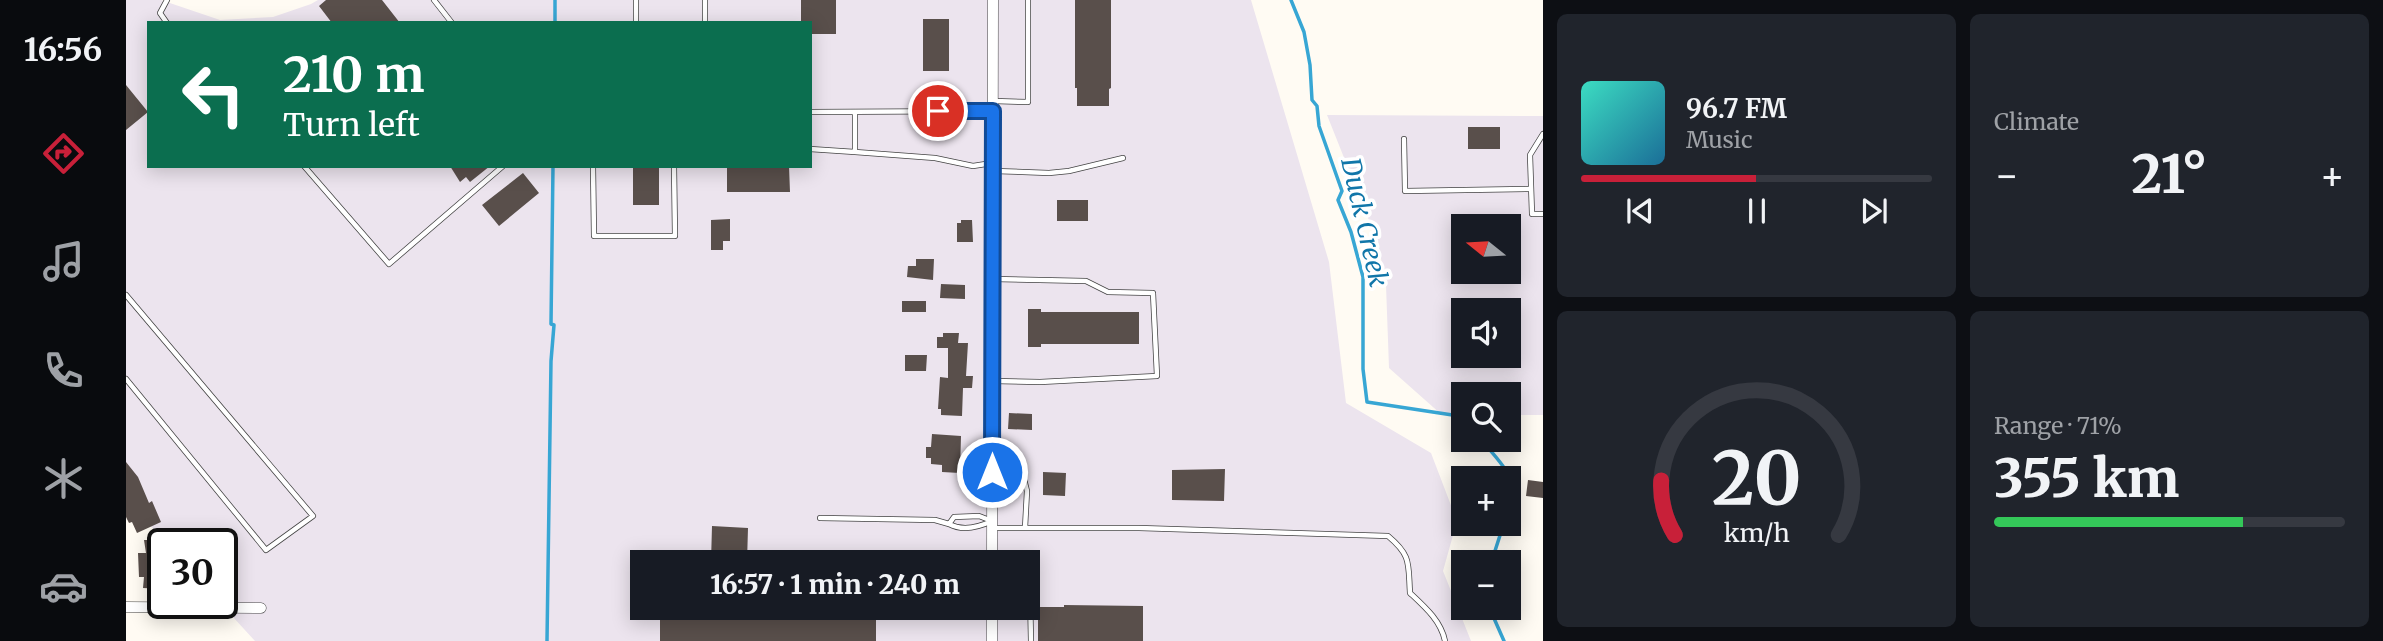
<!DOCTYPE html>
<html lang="en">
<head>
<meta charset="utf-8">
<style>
	body { margin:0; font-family:Merriweather,serif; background:#20242c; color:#f1f3f6; height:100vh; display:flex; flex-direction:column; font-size:26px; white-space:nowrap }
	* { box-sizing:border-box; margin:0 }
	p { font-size:23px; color:#9ea1a6 }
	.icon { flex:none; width:38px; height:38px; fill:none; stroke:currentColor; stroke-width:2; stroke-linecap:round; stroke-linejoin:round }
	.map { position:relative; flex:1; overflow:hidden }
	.side { display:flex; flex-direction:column; gap:14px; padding:14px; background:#0d0f14; width:840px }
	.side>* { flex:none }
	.hud { position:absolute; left:21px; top:21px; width:665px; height:147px; border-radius:0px; box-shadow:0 4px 18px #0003; background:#0b6e4f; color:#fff; overflow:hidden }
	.needle { width:46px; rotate:288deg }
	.controls { position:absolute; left:1325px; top:214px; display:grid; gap:14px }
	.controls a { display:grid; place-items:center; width:70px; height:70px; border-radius:0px; background:#171b24; box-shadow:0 4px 18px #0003; font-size:35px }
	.speed { position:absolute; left:21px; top:528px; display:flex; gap:14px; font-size:35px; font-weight:700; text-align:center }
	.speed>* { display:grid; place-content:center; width:91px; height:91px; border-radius:50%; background:#171b24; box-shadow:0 4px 18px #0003; line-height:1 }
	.speed .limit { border:4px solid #111; border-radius:10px; background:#fff; color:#111 }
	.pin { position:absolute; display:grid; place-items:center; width:60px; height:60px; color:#fff; margin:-30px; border:4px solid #fff; border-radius:50%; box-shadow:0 2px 7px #0007 }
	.me { position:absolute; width:77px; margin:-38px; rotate:0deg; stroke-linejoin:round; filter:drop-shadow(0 0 5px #0008) }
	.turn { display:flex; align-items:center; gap:24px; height:147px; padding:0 21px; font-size:32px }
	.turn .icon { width:91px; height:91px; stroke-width:2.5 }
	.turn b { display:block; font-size:49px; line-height:60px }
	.big { font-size:52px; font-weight:800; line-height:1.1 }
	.side .widget { flex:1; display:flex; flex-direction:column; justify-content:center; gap:10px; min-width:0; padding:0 24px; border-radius:10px; background:#20242c }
	.side .dial { align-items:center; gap:0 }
	.dial svg { height:182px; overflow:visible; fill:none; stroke:#363941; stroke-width:7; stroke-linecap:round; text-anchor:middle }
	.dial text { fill:#f1f3f6; stroke:none }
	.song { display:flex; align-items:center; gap:21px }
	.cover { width:84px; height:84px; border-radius:10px; background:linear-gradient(135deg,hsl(170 70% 55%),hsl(200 70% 35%)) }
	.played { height:7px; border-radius:4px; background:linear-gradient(90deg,#c82039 50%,#363941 50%) }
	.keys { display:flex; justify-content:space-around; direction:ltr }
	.heat { display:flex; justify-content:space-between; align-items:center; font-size:38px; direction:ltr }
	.charge { height:10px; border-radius:5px; background:linear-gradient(90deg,#34c759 71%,#363941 0) }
	.side .tiles { flex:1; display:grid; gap:14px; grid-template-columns:repeat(2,1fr) }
	.trip { position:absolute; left:504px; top:550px; width:410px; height:70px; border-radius:0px; background:#171b24; box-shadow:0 4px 18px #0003; font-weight:800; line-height:70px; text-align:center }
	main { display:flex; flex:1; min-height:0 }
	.tabs { display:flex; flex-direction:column; width:126px; justify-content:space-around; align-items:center; background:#090b0e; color:#9ea1a6 }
	.tabs .icon { width:49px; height:49px }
	.tabs .selected { color:#c82039 }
	.tabs b { font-size:32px; color:#f1f3f6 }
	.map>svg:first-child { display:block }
	.industrial { fill:#ece4ee; fill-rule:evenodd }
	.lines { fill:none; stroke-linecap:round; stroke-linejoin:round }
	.stream { stroke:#37a6d4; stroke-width:3.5 }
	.building { fill:#594f4b }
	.service-casing { stroke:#434343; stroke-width:6 }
	.minor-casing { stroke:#434343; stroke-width:11 }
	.service { stroke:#fff; stroke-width:4.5 }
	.minor { stroke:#fff; stroke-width:10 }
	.route-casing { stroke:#114b97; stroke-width:18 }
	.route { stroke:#1a73e8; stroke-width:12 }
	.labels { text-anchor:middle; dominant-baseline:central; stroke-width:7; stroke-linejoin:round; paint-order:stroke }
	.water-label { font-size:26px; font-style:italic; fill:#1176a9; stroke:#fff }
</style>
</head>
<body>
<main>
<nav class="tabs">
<b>16:56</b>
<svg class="icon selected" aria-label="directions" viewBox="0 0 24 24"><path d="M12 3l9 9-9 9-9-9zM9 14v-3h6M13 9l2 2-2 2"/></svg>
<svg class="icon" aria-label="music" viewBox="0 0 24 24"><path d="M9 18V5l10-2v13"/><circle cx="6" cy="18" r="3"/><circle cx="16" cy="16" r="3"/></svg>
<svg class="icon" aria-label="phone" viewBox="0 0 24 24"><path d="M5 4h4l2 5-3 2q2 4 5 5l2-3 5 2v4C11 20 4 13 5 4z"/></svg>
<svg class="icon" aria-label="climate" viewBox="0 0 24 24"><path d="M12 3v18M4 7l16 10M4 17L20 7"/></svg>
<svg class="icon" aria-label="car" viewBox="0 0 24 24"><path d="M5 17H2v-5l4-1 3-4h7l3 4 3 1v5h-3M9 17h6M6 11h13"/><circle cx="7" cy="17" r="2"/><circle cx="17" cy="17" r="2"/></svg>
</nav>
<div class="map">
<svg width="1417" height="641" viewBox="0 0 1417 641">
	<rect width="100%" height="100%" fill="#fffbf3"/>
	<path class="industrial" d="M0,0h35l59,20 53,-3 38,-13 7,-4h933l78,262 17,141 85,50 26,68 -14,50 28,70h-1216l-34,-37 1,-60h-55l-41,-45zM23,23h661v143h-661zM516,562h385v45h-385z
		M1201,115l216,1v299h-34l-1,-21h-45v21h-21l-53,-47 -3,-83 -8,-42zM1337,226h45v45h-45zM1337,310h45v45h-45z"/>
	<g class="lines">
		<path class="stream" d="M1165,0l13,32 6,33 2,35 5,6 2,20 23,65 -4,9 13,32 12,45v92l4,33 92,14 4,5
			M429,23v-23
			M1354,439c16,18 46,46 28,70
			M1362,562l1,-4 4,-1 11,-34
			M1363,607l15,34
			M421,641l4,-280 3,-36 -3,-1 2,-158"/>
	</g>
	<path class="building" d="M200,0h56l18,23h-68l-13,-17z
		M675,0h35v34h-26v-11h-9z
		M949,0h36v88l-2,1v17h-32v-18h-2z
		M797,19h26v52h-26z
		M0,85l22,27 -22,18z
		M1342,127h32v22h-32z
		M324,166h40l-20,16 -4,-5 -6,5z
		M507,166h26v39h-26z
		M601,166h62l1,26h-63z
		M397,173l16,20 -40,33 -17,-21z
		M931,200h31v21h-31z
		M604,219v22h-7v9h-12v-30z
		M835,220h11l1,22h-16v-19h4z
		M790,259h18l-1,21 -26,-3 1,-11h8z
		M815,284l24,1v14l-25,-1z
		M776,301h24v11h-24z
		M902,309h13v3h98v32h-98v3h-13z
		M817,333h16l-1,10h10l-2,33h7l-1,12h-9l-1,28 -21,-1v-6h-3l2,-32 8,1v-30h-11v-11h6z
		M779,355h22l-1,16h-21z
		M883,413l23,1v16l-24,-1z
		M806,434l29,2 -1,37 -18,-1v-7l-11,-1v-6h-5v-11h5z
		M0,462l12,15 11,26 3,-2 9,21 -24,11 -5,-11 -3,1 -3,-6z
		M1099,469l-1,32 -52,-1v-30z
		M917,472l23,1 -1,23 -22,-1z
		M1402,480l15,2v16l-17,-2z
		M586,526l36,2 -1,34h-36z
		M18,540h19v49l-20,-1 1,-11h-5l-1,-24h8z
		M763,552l29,1v9h-29z
		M938,605l79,1v35h-105v-34h26z
		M534,607h216v34h-216z"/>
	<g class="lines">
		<g class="service-casing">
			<path id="service" d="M41,0l-7,13 7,10
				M308,0l18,23
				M510,0v23
				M579,0v23
				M868,101l34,1v-102
				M684,112l182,-1
				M729,112v40l80,6 38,8 19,-3
				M1417,134l-13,21 2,59h11
				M1278,139l1,52 126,-2
				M684,149l45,3
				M178,166l85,98 114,-98
				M467,166l1,70h81l-1,-70
				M868,171l55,2 20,-2 54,-13
				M867,279l93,2 22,11 45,1 4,83 -117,6 -47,-1
				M0,295l187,221 -47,34 -140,-171
				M867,473l22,2 9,4 3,12 -2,37
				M853,516l13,5c-13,6 -30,10 -43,3l5,-7z
				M694,518l115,2 14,4
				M867,528h146l249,8c24,20 20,28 22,57 15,14 31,28 35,48
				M901,585l3,9 1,47"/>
		</g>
		<g class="minor-casing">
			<path id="minor" d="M866,562l1,-562
				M0,607l135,1
				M866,641v-34"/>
		</g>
		<use href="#service" class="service"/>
		<use href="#minor" class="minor"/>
	</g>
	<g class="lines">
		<g class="route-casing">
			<path id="route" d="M812,111h55l-1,361"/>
		</g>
		<use href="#route" class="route"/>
	</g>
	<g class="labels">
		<g class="water-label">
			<text transform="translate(1239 222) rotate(77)">Duck Creek</text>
		</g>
	</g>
</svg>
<div class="controls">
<a><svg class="needle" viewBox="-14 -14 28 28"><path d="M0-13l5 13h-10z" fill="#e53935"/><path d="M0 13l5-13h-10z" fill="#9ea1a6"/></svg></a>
<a><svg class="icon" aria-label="sound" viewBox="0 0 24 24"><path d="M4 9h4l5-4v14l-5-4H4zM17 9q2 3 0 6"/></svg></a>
<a><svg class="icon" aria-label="search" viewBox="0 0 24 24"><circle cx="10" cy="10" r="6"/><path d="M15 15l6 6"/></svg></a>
<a>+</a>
<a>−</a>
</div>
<div class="speed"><div class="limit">30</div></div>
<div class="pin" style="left:812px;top:111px;background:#d93025"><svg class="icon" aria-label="arrive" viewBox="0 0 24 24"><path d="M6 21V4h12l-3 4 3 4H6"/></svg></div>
<svg class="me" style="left:866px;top:472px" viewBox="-20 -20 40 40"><circle r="17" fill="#1a73e8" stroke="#fff" stroke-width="3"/><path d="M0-11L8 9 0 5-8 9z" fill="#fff"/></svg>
<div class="trip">16:57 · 1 min · 240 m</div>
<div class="hud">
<div class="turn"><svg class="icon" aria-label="left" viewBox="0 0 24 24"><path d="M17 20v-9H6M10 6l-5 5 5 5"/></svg><div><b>210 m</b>Turn left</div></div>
</div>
</div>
<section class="side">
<div class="tiles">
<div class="widget">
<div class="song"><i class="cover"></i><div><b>96.7 FM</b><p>Music</p></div></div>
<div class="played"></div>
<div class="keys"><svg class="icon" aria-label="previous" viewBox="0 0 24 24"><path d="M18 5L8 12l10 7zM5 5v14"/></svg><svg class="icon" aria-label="pause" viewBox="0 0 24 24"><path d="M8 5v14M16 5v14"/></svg><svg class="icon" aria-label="next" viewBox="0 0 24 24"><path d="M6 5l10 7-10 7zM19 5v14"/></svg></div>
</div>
<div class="widget"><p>Climate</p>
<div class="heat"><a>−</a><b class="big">21°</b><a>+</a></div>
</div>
<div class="widget dial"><svg viewBox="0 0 100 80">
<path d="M14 69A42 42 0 1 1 86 69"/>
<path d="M14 69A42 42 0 0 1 8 45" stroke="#c82039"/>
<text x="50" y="56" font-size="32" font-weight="700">20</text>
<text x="50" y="72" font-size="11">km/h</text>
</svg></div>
<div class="widget"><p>Range · 71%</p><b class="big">355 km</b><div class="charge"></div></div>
</div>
</section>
</main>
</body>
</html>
